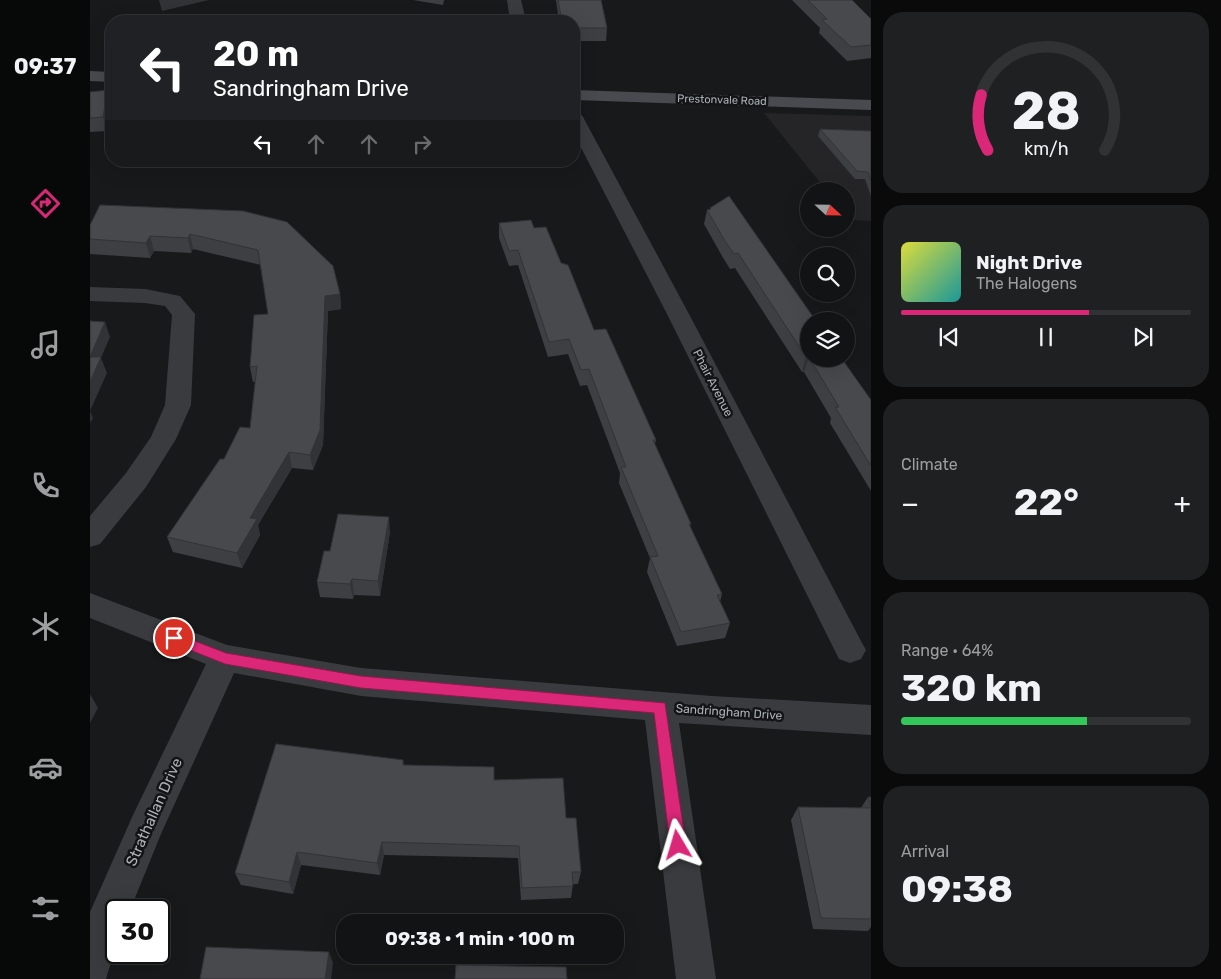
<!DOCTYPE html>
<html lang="en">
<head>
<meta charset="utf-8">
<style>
	body { margin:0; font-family:Rubik,sans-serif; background:#1f2022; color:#f1f3f6; height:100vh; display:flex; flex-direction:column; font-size:19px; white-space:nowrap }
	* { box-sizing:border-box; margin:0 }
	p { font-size:16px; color:#9c9ea0 }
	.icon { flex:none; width:28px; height:28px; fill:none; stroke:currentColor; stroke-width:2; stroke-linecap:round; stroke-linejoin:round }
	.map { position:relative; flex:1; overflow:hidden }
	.sheet { display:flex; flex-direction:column; gap:12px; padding:12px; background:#0a0a0b; width:350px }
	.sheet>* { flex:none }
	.top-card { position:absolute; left:15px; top:15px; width:475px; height:152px; border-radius:20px; box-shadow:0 5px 20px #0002,0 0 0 1px #313234; background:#202124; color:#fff; overflow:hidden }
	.needle { width:32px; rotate:112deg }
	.tools { position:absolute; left:710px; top:182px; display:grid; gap:10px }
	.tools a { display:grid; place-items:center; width:55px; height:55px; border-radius:50%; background:#121314; box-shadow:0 5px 20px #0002,0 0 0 1px #313234; font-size:25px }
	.speed { position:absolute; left:15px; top:899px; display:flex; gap:10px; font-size:25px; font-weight:700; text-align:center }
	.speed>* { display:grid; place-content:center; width:65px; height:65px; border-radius:50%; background:#121314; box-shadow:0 5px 20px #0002,0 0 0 1px #313234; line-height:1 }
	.speed .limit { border:2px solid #111; border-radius:8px; background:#fff; color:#111 }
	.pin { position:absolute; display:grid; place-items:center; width:42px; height:42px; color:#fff; margin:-21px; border:2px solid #fff; border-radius:50%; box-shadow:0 1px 5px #0007 }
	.me { position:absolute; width:55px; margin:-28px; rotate:353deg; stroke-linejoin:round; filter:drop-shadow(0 0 4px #0008) }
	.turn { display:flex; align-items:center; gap:18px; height:105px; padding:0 25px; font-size:22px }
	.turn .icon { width:65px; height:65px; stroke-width:2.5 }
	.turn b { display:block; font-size:35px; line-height:42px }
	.lanes { display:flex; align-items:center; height:48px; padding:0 25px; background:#0003; justify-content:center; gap:25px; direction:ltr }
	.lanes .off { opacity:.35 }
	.big { font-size:38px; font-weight:700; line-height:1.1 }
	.sheet .card { flex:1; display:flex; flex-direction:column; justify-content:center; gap:8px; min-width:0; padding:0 18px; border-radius:20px; background:#1f2022 }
	.sheet .dial { align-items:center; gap:0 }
	.dial svg { height:130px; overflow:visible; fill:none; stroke:#313234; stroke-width:7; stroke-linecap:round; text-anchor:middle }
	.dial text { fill:#f1f3f6; stroke:none }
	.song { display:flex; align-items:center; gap:15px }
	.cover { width:60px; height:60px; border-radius:8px; background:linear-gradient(135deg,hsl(60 70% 55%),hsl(180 70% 35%)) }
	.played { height:5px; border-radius:2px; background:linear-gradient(90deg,#db2777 65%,#313234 65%) }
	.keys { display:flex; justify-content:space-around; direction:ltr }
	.heat { display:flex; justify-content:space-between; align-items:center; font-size:28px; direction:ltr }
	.charge { height:8px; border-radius:4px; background:linear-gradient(90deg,#34c759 64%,#313234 0) }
	.trip { position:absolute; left:246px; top:914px; width:288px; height:50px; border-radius:20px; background:#121314; box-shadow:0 5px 20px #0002,0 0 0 1px #313234; font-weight:700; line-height:50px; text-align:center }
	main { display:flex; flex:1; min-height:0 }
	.tabs { display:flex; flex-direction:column; width:90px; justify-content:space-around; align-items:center; background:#070808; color:#9c9ea0 }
	.tabs .icon { width:35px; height:35px }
	.tabs .current { color:#db2777 }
	.tabs b { font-size:22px; color:#f1f3f6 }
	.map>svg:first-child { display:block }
	.built { fill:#252527 }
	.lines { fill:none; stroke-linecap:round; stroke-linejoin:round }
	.street { fill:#3a3b3f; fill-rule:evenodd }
	.secondary { fill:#484a4f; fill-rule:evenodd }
	.wall { fill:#3e3f42 }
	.shaded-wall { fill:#323336 }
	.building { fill:#48494d; stroke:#323336 }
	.route { fill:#db2777; stroke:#8e194d }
	.labels { text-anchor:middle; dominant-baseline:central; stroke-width:5; stroke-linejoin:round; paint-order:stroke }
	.far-street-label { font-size:11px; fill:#acb1b9; stroke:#131415 }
	.street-label { font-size:12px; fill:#acb1b9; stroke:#131415 }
	.near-street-label { font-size:15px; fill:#acb1b9; stroke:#131415 }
</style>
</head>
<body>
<main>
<nav class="tabs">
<b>09:37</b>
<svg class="icon current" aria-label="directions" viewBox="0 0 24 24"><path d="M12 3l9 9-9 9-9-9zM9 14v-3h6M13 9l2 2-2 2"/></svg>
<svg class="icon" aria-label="music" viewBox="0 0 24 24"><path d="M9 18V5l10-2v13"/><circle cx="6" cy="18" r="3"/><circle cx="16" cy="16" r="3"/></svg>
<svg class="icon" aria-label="phone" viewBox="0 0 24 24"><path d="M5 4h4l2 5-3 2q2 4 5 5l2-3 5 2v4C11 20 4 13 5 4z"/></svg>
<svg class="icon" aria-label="climate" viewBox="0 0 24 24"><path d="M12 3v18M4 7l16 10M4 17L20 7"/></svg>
<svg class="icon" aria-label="car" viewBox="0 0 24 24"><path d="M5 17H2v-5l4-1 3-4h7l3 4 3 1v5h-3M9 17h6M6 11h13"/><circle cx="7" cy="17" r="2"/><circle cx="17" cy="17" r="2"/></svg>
<svg class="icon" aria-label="filters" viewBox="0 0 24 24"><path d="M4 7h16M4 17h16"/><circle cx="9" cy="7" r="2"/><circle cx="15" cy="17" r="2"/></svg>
</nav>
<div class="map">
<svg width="781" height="979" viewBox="0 0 781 979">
	<rect width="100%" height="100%" fill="#18191a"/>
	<path class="built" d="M674,113l107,3v105l-20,-1 -5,-5v-24h-19z"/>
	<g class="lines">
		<path class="street" d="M417,0h14l5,21h-16z
			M484,112l6,1 3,4 106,197 172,327 5,9 -5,9 -11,4 -11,-4 -172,-345 -93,-180z
			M0,287l55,2 35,7 15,18 -4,91 -15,34 -30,48 -46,57 -10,3v-31l36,-43 25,-36 14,-32 7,-90 -7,-9 -20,-3 -55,-2z
			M0,593l137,52 134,23 351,28 159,9v30l-192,-12 37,256h-40l-31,-259 -284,-24 -127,-23 -73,161 -31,76h-14v35l-10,34h-16v-67l43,-97 73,-151 -116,-46z"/>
		<path class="secondary" d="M0,71l21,1v10l-21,-1z
			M484,90l297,10v10l-297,-10z"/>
	</g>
	<path class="wall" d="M323,0h31l-1,5z
		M466,0h45l6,28 -1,13h-32v-20h-15z
		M702,0h60l19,19v39l-24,3 -28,-28 1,-5z
		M0,92l21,11 -4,28 -17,1z
		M730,129l51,2v65l-6,-17h-10l-37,-43z
		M620,208l99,113v38h33l29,41v91l-41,-68 1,-5 -27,-46h-2l-67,-104 -5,1 -8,-13 -18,-32 3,-14 3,-1z
		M153,211l97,83 1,15 -13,2 -5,134 -10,25 -21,-2 -34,57 2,10 -18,33 -69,-16 -6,-15 57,-78 26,-31 5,-46h-2l-3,-15 18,-53 -7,-49 -68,-16 -2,4 -37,-2 -4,7 -60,-4v-29z
		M409,223l35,5 27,35 33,67 62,110 -1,4 36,80 -1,3 32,67 -2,8 10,21 -5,15 -48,8 -30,-74 3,-14 -31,-75 1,-10 -33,-88 -7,1 -12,-32 -20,3 -30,-92 -9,1 -10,-28z
		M300,532l-10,64 -26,-1 -1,4 -33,-2 -3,-15 13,-31z
		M313,760l1,5 90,15 72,38 15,54 -3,12h-5l-2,14 -50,2 -3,-42 -134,-3 -4,20 -79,-10 -8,29 -52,-9 -6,-12z
		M778,797h3v130l-3,4 -55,-2 -22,-109 7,-13 63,1z"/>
	<path class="shaded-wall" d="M69,0h50l-47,11z
		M18,90l3,13v3l-4,25 -4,-14z
		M100,234l3,15 -2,4 -3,-15z
		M60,236l4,15 -4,7 -4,-15z
		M250,294l1,15 -13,2 -5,134 -10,25 -3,-15 15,-159z
		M15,322l5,15 -9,21 6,15 -17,38 3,7 -3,5v-66z
		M719,356l-5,16h-2l4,-15z
		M199,452l3,16 -34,57 2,10 -18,33 -5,-15 13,-35z
		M299,517l1,15 -10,64 -2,-15z
		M262,579l2,16 -1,4 -3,-15z
		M0,694l8,14 -8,15z
		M292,842l2,13 -4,20 -3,-12z
		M207,852l4,13 -8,29 -4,-12z
		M239,952l4,11 -2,16h-6z"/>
	<path class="building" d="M468,0h43l6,28h-33v-7h-8v-5h-5z
		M718,0h44l19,19v26l-20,2 -29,-27 5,-1z
		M18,90l-5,27 -13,1v-26z
		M730,129l51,2v50l-3,-9 -11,-1z
		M639,196l87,125h-7v35l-3,1 -68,-104 -4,1 -9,-13 -18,-31 4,-1 -1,-1z
		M10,205l143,6 44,11 46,44 7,28 -15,2 -5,134 -10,25 -21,-3 -39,66 7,1 -20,34 -70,-16 53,-78h4l16,-32 10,1 7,-62 -7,1 4,-52 14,-1 -10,-64 -68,-16 -2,4 -38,-2 -4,7 -56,-4v-14z
		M441,220l3,8 12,-1 15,36 7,2 26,65 12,-1 50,111h-3l38,84h-2l33,70 -5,1 13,28 -49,9 -31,-75 8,-1 -37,-89h5l-37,-98 -8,1 -12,-31 -20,3 -31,-92 -9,1 -10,-28z
		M0,321l15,1 -15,35z
		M0,357h11l-11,25z
		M720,359h32l29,41v66l-36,-59h4z
		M248,514l51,3 -11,64 -26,-2 -2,5 -33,-2 7,-31h6z
		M186,744l127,16v5l91,2v13l69,-2 3,40h10l5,54h-9l1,14 -51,2 -3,-42 -137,-4 -5,21 -80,-11 -8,30 -54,-9z
		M778,797h3v9z
		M708,807l73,1v111l-50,-1z
		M116,947l123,5 -4,27h-125z
		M366,965l110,2 1,12h-112z"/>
	<path class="route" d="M84,633l52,20 135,23 304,27 21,142 -3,5 -5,2 -5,-2 -3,-5 -16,-132 -293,-25 -136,-24 -55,-22 -2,-4 2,-3z"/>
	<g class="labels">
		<g class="far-street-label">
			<text transform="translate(632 100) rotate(2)">Prestonvale Road</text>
		</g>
		<g class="street-label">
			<text transform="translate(623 383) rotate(63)">Phair Avenue</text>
			<text transform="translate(639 712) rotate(4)">Sandringham Drive</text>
		</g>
		<g class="near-street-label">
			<text transform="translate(64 812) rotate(-66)">Strathallan Drive</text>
		</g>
	</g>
</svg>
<div class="tools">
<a><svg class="needle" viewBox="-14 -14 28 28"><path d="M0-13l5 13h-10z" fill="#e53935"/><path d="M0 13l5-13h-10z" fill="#9c9ea0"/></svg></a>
<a><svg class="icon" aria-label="search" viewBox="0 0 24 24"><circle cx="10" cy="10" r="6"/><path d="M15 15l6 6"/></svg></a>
<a><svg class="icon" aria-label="layers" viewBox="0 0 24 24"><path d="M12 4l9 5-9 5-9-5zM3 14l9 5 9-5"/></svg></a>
</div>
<div class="speed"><div class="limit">30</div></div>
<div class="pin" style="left:84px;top:638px;background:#d93025"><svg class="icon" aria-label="arrive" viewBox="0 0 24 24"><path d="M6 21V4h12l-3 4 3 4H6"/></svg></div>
<svg class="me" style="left:588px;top:845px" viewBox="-20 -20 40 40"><path d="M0-17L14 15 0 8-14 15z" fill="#db2777" stroke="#fff" stroke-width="4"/></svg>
<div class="trip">09:38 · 1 min · 100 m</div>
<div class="top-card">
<div class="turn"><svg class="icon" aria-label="left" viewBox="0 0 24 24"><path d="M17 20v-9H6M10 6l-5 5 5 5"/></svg><div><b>20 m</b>Sandringham Drive</div></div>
<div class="lanes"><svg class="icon" aria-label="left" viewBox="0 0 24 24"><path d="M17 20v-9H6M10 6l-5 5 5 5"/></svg><svg class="icon off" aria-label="ahead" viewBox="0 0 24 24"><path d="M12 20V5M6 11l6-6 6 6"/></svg><svg class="icon off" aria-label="ahead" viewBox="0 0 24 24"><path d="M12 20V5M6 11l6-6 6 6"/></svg><svg class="icon off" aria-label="right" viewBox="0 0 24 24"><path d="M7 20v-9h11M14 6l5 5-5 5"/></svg></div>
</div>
</div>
<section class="sheet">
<div class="card dial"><svg viewBox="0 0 100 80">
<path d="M14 69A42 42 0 1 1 86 69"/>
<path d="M14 69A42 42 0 0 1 10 35" stroke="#db2777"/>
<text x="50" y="56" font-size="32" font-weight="700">28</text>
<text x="50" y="72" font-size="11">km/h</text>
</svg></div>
<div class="card">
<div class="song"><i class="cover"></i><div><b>Night Drive</b><p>The Halogens</p></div></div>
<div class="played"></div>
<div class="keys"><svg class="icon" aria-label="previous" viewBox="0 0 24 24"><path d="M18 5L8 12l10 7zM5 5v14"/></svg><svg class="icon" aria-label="pause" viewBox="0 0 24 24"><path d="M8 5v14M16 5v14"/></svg><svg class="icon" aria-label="next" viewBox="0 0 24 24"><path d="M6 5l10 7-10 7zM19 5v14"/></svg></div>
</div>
<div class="card"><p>Climate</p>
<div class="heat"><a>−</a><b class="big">22°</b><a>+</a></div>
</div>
<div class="card"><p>Range · 64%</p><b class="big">320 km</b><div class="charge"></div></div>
<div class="card"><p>Arrival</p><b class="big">09:38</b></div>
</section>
</main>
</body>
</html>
